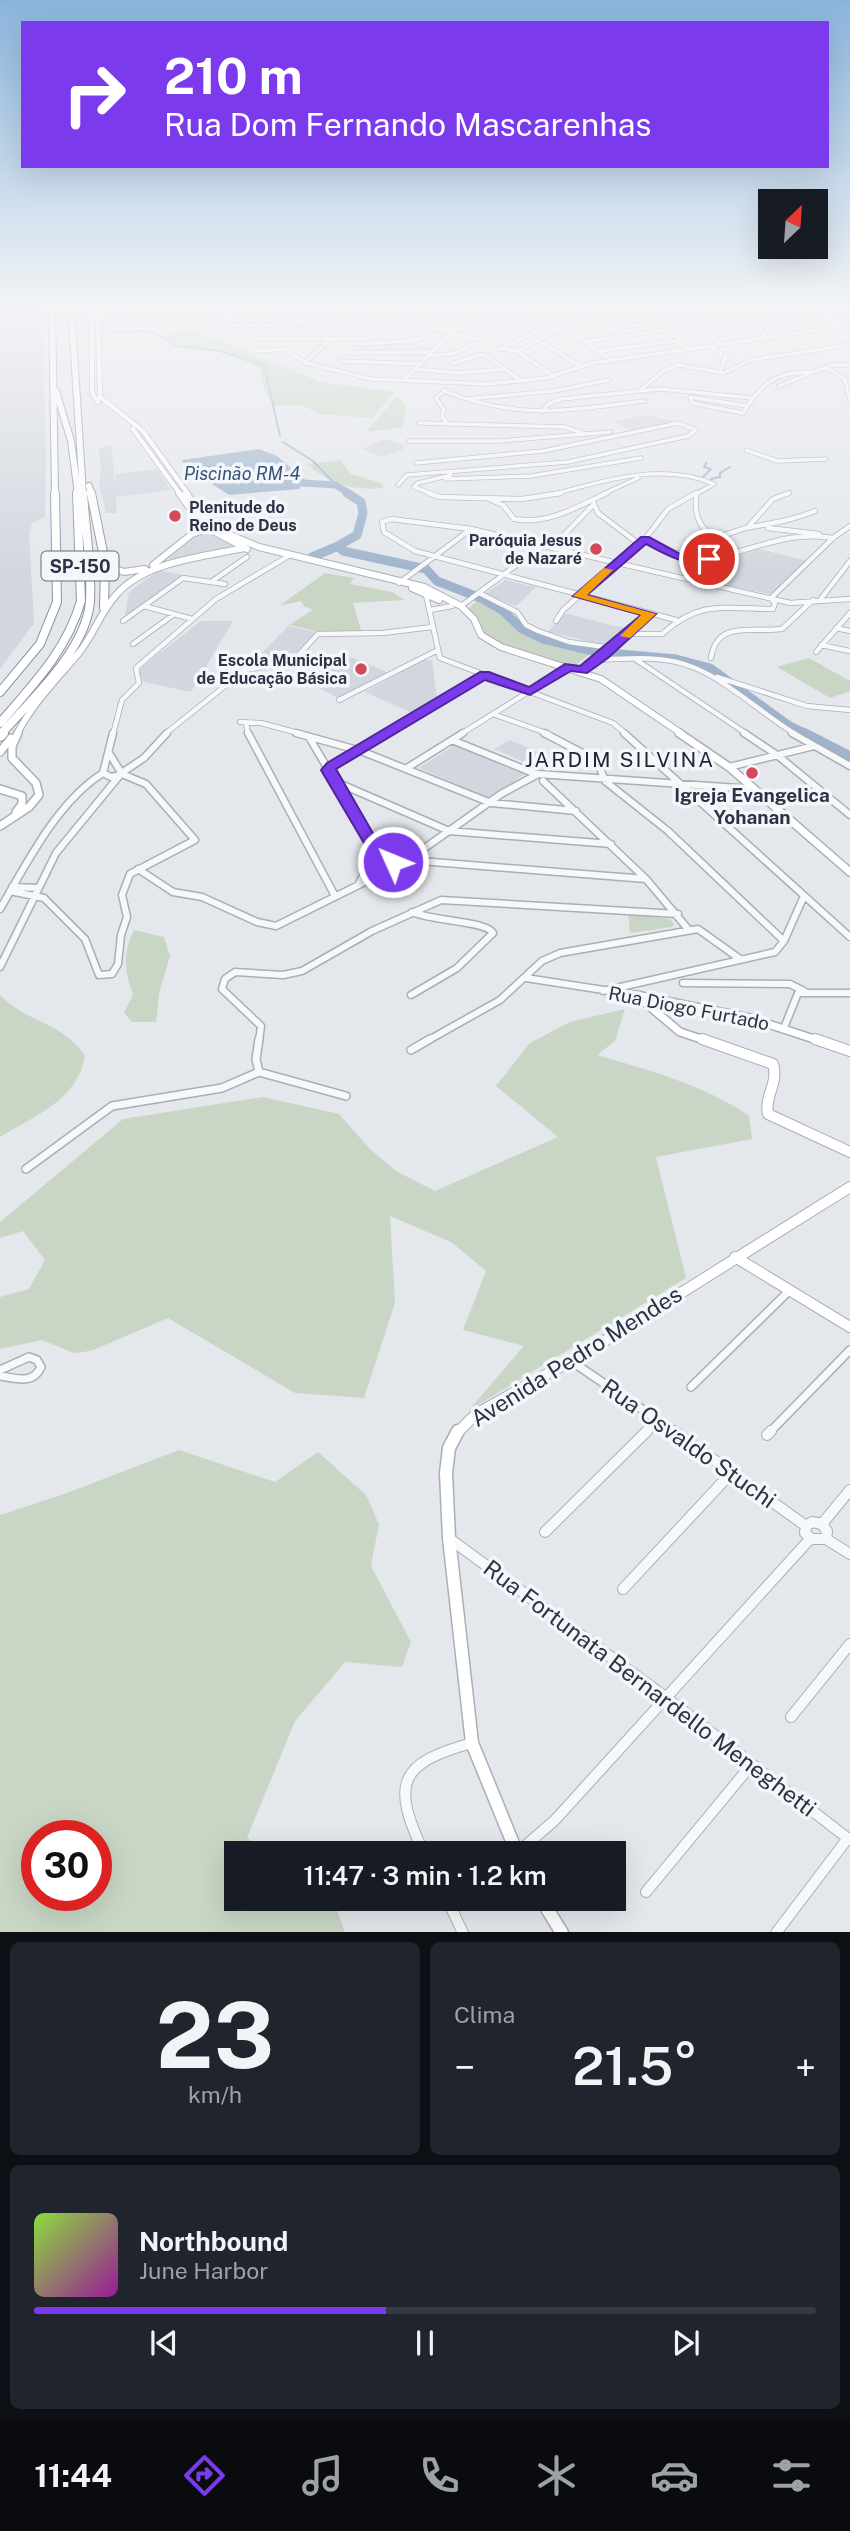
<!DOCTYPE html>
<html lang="pt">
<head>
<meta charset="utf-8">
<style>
	body { margin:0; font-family:"Public Sans",sans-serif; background:#20242c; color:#f1f3f6; height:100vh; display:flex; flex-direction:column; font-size:26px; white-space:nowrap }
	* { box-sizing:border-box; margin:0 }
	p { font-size:23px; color:#9ea1a6 }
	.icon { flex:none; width:38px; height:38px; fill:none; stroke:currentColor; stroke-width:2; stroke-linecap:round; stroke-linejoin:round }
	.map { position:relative; height:1932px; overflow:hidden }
	.panel { display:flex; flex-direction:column; gap:10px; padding:10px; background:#0d0f14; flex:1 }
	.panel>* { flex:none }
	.banner { position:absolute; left:21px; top:21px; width:808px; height:147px; border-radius:0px; box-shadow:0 7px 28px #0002; background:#7c3aed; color:#fff; overflow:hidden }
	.needle { width:46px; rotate:25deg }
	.tools { position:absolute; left:758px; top:189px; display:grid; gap:14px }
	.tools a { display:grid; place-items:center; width:70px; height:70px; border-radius:0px; background:#171b24; box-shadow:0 7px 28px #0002; font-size:35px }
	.speed { position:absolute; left:21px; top:1820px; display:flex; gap:14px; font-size:35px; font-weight:700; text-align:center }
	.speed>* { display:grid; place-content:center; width:91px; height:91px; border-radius:50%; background:#171b24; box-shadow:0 7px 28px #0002; line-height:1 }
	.speed .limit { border:10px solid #d22; background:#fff; color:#111 }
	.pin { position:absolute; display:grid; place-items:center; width:60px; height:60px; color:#fff; margin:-30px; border:4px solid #fff; border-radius:50%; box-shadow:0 2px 7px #0007 }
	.me { position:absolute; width:77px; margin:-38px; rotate:314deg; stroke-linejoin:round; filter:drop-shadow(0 0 5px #0008) }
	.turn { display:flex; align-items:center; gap:24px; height:147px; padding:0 28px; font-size:32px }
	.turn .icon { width:91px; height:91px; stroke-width:2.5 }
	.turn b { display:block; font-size:49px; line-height:60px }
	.big { font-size:52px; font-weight:600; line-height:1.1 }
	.panel .widget { flex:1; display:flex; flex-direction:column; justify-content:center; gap:10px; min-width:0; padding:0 24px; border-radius:10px; background:#20242c }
	.panel .dial { align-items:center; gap:0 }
	.dial b { font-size:91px; line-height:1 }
	.song { display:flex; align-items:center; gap:21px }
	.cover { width:84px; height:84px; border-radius:10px; background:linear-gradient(135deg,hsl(90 70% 55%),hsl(300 70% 35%)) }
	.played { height:7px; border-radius:4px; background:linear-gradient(90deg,#7c3aed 45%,#363941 45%) }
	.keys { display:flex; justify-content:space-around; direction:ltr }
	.heat { display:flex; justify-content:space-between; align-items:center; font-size:38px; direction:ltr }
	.panel .tiles { flex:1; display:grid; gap:10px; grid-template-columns:1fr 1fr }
	.widget:last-child { grid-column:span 2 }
	.trip { position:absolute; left:224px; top:1841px; width:402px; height:70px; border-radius:0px; background:#171b24; box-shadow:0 7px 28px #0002; font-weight:600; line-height:70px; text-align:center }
	.tabs { display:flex; height:112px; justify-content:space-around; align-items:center; background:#090b0e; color:#9ea1a6 }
	.tabs .icon { width:49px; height:49px }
	.tabs .current { color:#7c3aed }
	.tabs b { font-size:32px; color:#f1f3f6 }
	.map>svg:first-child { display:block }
	.built { fill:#d2d6de }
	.green { fill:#c9d6c5; fill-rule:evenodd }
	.water { fill:#9fb4cc }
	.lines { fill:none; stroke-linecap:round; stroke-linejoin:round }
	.stream { stroke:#9fb4cc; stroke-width:2 }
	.river-far2 { stroke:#9fb4cc; stroke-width:7 }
	.river-far1 { stroke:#9fb4cc; stroke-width:9 }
	.river { stroke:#9fb4cc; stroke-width:11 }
	.street-far4-casing { stroke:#a9aeb7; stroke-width:5 }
	.street-far3-casing { stroke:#a9aeb7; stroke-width:6 }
	.street-far2-casing { stroke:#a9aeb7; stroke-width:9 }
	.street-far1-casing { stroke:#a9aeb7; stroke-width:10 }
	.street-casing { stroke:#a9aeb7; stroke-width:12 }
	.secondary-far4-casing { stroke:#a9aeb7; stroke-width:6 }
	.secondary-far3-casing { stroke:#a9aeb7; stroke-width:8 }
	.secondary-far2-casing { stroke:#a9aeb7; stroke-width:10 }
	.secondary-far1-casing { stroke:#a9aeb7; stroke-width:12 }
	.secondary-casing { stroke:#a9aeb7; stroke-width:15 }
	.highway-far2-casing { stroke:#8b94a3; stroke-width:8 }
	.highway-far1-casing { stroke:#8b94a3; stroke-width:10 }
	.highway-casing { stroke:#8b94a3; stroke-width:12 }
	.street-far4 { stroke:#f7f8fa; stroke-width:3.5 }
	.street-far3 { stroke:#f7f8fa; stroke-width:4.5 }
	.street-far2 { stroke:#f7f8fa; stroke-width:6 }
	.street-far1 { stroke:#f7f8fa; stroke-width:7 }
	.street { stroke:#f7f8fa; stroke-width:10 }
	.secondary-far4 { stroke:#fff; stroke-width:4.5 }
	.secondary-far3 { stroke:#fff; stroke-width:6 }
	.secondary-far2 { stroke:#fff; stroke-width:7 }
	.secondary-far1 { stroke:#fff; stroke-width:10 }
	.secondary { stroke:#fff; stroke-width:12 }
	.highway-far2 { stroke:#fff; stroke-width:6 }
	.highway-far1 { stroke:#fff; stroke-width:8 }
	.highway { stroke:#fff; stroke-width:10 }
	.route { fill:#7c3aed; stroke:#51269a; stroke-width:2 }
	.slow { fill:#f59e0b }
	.poi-dot { fill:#d1495b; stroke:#f4f6f9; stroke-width:2.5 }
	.labels { text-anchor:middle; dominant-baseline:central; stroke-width:7; stroke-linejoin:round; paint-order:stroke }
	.far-poi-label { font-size:16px; font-weight:bold; fill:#2b3445; stroke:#f4f6f9; text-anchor:end }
	.far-water-label { font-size:18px; font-style:italic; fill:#34527a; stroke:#f4f6f9 }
	.shield { fill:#f4f6f9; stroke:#676e7b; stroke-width:2 }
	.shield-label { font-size:18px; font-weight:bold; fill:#2b3445 }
	.poi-label { font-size:19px; font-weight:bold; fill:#2b3445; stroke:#f4f6f9 }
	.street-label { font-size:19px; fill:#2b3445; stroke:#f4f6f9 }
	.neighbourhood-label { font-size:21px; letter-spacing:2px; fill:#1d2536; stroke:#f4f6f9 }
	.near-street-label { font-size:23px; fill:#2b3445; stroke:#f4f6f9 }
</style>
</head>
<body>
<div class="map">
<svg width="850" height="1933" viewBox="0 0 850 1933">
	<rect width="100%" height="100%" fill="#e4e7ec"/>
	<path class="built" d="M0,305h42l4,146 -1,66 -13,6 -3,11 5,89 -34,46z
		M414,342l16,6 -3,3h-71l9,-7z
		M646,415l27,6 -41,10 -19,-10z
		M385,439l19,6 -1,5 -21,7 -20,-8z
		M111,445l4,39 1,-10 41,-5 14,21 -55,7 1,16h-11l-7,-31 2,-9 -2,-24z
		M208,532l30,15 -70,12 32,-26z
		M759,549l48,12 -36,33 -73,-14 23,-20z
		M159,570l23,5 -57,42 4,-25z
		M505,580l31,7 -20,19 -31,-12z
		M564,613l50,13 16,2 -18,16 -7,1 -57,-13z
		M201,621h32l-42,71 -47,-10 -6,-11 5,-5z
		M288,626l27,6 -23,29 -37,4 7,-12z
		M351,657l36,15 -48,26 -34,-17z
		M424,660h8l5,39 -25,14 -47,-21z
		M510,740l33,14 -14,10 -35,-15z
		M455,745l68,27 2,2 -36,24 -70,-30z"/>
	<path class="green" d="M609,312l20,8 -41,9 -19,-8z
		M196,331l125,51 74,10 -23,26 -52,-4 -16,-8h-30l-11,-19 -2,-19 -43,-18 -41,-5 -15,-12z
		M397,396c12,8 9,19 5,31l-36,5z
		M340,460l11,14 30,9 3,5c-30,3 -55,-4 -77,-24z
		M325,573l29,5 -4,6 42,8 13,8 -52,3 9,30 -43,-1 -30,-7 24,-15 -9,-4 -3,-5 -22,5z
		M480,599l51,36 60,18 -18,14 -70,-21 -16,-11 -21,-25z
		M809,658l41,23v10l-20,7 -53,-31z
		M628,914l42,5 4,5 -2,3 -42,6z
		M134,930l30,7 6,19 -11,37 -3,29h-24l-8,-9 9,-19c-9,-21 -10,-44 1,-64z
		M0,995c27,28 63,27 85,61 -7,44 -51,60 -85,81z
		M625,1009l-10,32 -18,14c51,15 108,30 152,61l3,23 -96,18 30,121 -218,133 56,-65 -61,-16 23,-59 -35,-29 -61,-26 5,87 -31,95 -69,-5 -127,-75 -77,33 -17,2 -32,-13 -42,9v-52l29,-8 16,-29 -22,-29 -23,7v-16l123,-103 140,-22 76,17 31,35 26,22 39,20 123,-54 -62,-51 34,-43 40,-21z
		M179,1450l96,32 43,-30 48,43 13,29 -8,42 40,76 -9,25 -57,-5 -50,59 -48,117 19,15h-30v46h97l12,33h-345v-417l67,-22zM37,1836h59v59h-59z"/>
	<path class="water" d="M259,449l18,7 28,24 -6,9 -70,6 -43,-28 -4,-7z"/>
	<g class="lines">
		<path class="stream" d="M85,305l1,18
			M110,332l40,-1 27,15 42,5 45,14 16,71
			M283,442l30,19 23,24
			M703,477l8,-8 -7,-2 2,-4
			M711,479l9,-2v-4l10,-6"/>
		<path class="river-far2" d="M287,482l49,3 14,9"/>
		<path class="river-far1" d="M347,493l14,9 2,11 -6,22 -19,11 5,5 83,18 11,12 46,18 19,11 20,19 21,10 54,13 79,7 34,9 78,57 18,9
			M312,557l26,-11"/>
		<path class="river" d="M803,733l47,24"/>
		<g class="street-far4-casing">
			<path id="street-far4" d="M216,305l30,19
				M239,305l66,18
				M335,305l45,17
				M372,305l70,25
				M414,305l33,11
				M142,309l26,2
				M182,310l27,-5
				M447,316l24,-6
				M195,319l35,-6
				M300,320l28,-3 14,-10
				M534,322l45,16 34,23
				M535,322l70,-12 46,1
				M247,325l139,-1
				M244,326l-3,8 14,5h110l55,-16
				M452,327l5,3 -15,-1z
				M208,328l33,-3
				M456,330l28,-9 93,-16
				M444,332l34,7 48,-16 -11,-7
				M555,332l-38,19 38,26
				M578,338l20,-7 79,-12
				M760,339l16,-20 6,-2 32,14
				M538,340l42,26
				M585,342l108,-16
				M358,344l50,-3 36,-8
				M715,346l29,-33 12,-6
				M710,347l16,10 -7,16
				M499,349l46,-22
				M499,349l18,2
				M689,349l-13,-8 34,-31 50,-4
				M256,351l29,-2 21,14 65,16 116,5 59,-6 47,-15 256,-37
				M599,351l77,-10
				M349,353l82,-1
				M427,356l25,-2 23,-10 1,-5
				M306,361l25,-22
				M341,361l79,3
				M452,364l31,-10 39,27
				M825,367l20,12 5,22
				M416,369l42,4 48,-4
				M404,380l46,-47
				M779,386l52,-21h19
				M445,390l-9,8 8,12 -2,7 6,7
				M640,390l25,-20 14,-5 45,8 26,-13 100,-15
				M444,391c75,30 124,19 201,10
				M690,397l2,6 51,10c18,-30 33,-42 69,-41
				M690,397l57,9
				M467,399l87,-8 55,-11
				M542,412l6,-8 13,-5 99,-10 92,9
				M419,423l146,4 20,7
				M409,441h91l110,-9
				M746,450l31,11 49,-2
				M445,479l86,-3 110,-18
				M398,485l9,-10 161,-13 120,-26 8,-6 -18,-7 -135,28 -127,12
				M433,494l-19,-7 4,-4 33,-8
				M555,494c50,-14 109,-32 159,-10l-18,10
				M603,494l35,-16
				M786,494l3,-1"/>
		</g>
		<g class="street-far3-casing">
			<path id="street-far3" d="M428,493l12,4 82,2 39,-6
				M697,493c-4,18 2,45 27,42 9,-2 18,-7 27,-8 23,-4 42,-7 64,-16
				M489,499l14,6 11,14c35,6 62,-12 93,-26
				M593,502l5,11 41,31
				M748,527l25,-28 16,-6
				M768,528l51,6
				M645,539c77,46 116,-14 188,-1
				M211,582l36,-25
				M399,583l72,-54
				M481,594l36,18 9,13 12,6 31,11 43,6
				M426,595l14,63 173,65 13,11
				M820,600l30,-39
				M144,606l48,13
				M461,606l84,-62 18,-8 31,-32
				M430,610l22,-4
				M676,620l-261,-69 -31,-19 -2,-10 9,-3 80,10 319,74 60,-4
				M123,621l60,-43 42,6
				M556,621l7,-11 82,-71 23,-30 28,-16
				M836,628l14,3
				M628,634h34c39,-35 62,-25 111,-25l2,-6 -4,-5 62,-60 17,-12
				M133,644l40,-29
				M821,645l29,6
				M816,652l34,-39
				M711,658c6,-39 42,-25 71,-29l31,-29
				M635,659l112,75
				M598,660c31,-2 68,-5 97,8 32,13 69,47 100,66
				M582,670l68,-56
				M717,677l90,29 43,4
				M339,700l99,-50
				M493,714l56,20
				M240,722l21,1 41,11
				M246,722l2,12
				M113,734l9,-34 17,-17 -3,-15 80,-69 74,-44
				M165,734l80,-64 47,-8 26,-28 65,-1 49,-6
				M386,734l98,-59
				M461,734l107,-67"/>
		</g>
		<g class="street-far2-casing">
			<path id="street-far2" d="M248,733l87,163
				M296,733l65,18 130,52 85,8
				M544,733l46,24 10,11 5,13 63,50 116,110
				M624,733l226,204
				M744,733l33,22 73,60
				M792,733l58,33
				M309,737l67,114 11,9 14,4
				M452,740l84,34
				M109,753l13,21
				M729,767l85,-21
				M407,768l56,-35
				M328,770l61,-37
				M123,772l21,-14 23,-25
				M103,773l8,4 9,-2
				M543,781l103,98 42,50
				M336,782l113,49 162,13
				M375,853l1,7 15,9
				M408,860l238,19
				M138,869l35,23 29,5 55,25 19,4 129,-64 96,-68 37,-20 215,15
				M358,885l15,-28
				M12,887l27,1
				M10,891l34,7 41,41 14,36 13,-1 6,-10 3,-29 6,-18 -5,-22 8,-21 65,-34 -49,-56 -24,-10
				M0,909c27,-46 57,-107 103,-136l10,-40
				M0,967l56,-114 64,-78
				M526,978l110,17
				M683,983l107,1 14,7
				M603,991l172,-39 9,-11 20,-45
				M411,995l46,-27 36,-35c-6,-12 -62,-12 -81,-21
				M784,1028l14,-35h52
				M259,1041l2,-15 -39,-37 3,-10 10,-7 48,3 19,-4 70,-40 69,-31 237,14
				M427,1041l73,-41 42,-39 18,-8 138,-24 42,30"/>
		</g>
		<g class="street-far1-casing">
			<path id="street-far1" d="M259,1039l-3,20 3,13
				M411,1050l19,-11
				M259,1072l87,24
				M26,1169l86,-63 110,-18 37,-16
				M571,1361l106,72
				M0,1370l29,-13 8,3 4,7c-8,18 -25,11 -41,9
				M691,1387l99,-97
				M645,1433l13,-13
				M769,1433l81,-83"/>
		</g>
		<g class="street-casing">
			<path id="street" d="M674,1431l132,95
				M767,1435l4,-4
				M822,1524l28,-34
				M806,1526l6,-4 10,2 5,7 -1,8
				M806,1526l-1,7 7,6h14
				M545,1532l102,-101
				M450,1539l214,157 186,144
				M826,1539l24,15
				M623,1589l110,-118
				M791,1717l59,-73
				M424,1853c-33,-69 -26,-90 48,-110
				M517,1853l38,-33 255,-281
				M646,1892l106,-128
				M447,1899l16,34
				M776,1933l72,-95"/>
		</g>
		<g class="secondary-far4-casing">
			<path id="secondary-far4" d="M103,305l-5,14 2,78 43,34 45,63
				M797,305l53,25
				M97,306l-5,15v72l6,9
				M133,429l47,65"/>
		</g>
		<g class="secondary-far3-casing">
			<path id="secondary-far3" d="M179,493l23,32 45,24
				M186,493l17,23 18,15 38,16 165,40 37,19 13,13 7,16 20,12 100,32 81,55
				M103,564l21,8 21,-3
				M153,565l39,-31 15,-5
				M412,588l27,12
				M17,734c15,-30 40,-55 61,-80 15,-18 22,-41 38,-59 29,-34 87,-38 128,-47"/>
		</g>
		<g class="secondary-far2-casing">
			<path id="secondary-far2" d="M679,733l50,34 121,105
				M0,752l11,-14
				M0,789l22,7v8l-6,8
				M0,826l29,-19 10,-12 -3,-12 -24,-25v-12l6,-13
				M636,995l44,37 27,9
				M636,995l114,23 70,23"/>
		</g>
		<g class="secondary-far1-casing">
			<path id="secondary-far1" d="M702,1039l71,25c6,19 -9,32 -5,50l82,38
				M815,1039l35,12
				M735,1257l115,70
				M457,1433l19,-19 114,-64 260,-163"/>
		</g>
		<g class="secondary-casing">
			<path id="secondary" d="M458,1431l-9,17 -3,25 3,65 23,205 45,110
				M541,1899l21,34"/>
		</g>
		<g class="highway-far2-casing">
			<path id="highway-far2" d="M52,305l3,189
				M71,305l12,189
				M56,391l15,50 7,53
				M89,486l2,8"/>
		</g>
		<g class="highway-far1-casing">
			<path id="highway-far1" d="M91,493l14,69 -1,46
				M0,692l40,-48 17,-42 -2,-109
				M0,723c33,-38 67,-73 81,-122l-4,-108
				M1,734c30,-34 86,-85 89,-133 2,-35 -5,-73 -7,-108"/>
		</g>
		<g class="highway-casing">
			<path id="highway" d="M0,736l3,-3"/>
		</g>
		<use href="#street-far4" class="street-far4"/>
		<use href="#street-far3" class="street-far3"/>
		<use href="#street-far2" class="street-far2"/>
		<use href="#street-far1" class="street-far1"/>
		<use href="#street" class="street"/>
		<use href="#secondary-far4" class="secondary-far4"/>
		<use href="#secondary-far3" class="secondary-far3"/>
		<use href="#secondary-far2" class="secondary-far2"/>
		<use href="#secondary-far1" class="secondary-far1"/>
		<use href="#secondary" class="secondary"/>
		<use href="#highway-far2" class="highway-far2"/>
		<use href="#highway-far1" class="highway-far1"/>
		<use href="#highway" class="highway"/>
	</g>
	<linearGradient id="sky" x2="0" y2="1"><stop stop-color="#8bb4dd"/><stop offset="0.53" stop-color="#f3f4f6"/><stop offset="1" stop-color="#f3f4f6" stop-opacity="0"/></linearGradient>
	<rect width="850" height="576" fill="url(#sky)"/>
	<path class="route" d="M641,537h8l31,17 34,5c-19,13 -51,-6 -68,-15l-59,51 69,19 -48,44 -21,15 -16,-2 -41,24 -45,-15 -149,89 46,80 18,13 -7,4 -22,-11 -50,-85 6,-7 153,-91h9l40,15 36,-23 15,2 61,-51 -68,-19z"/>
	<path class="slow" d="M604,568l9,2 -26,25 69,19 -26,24 -10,-2 21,-21 -68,-19z"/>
	<g class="poi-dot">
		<circle cx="175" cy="516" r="7"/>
		<circle cx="596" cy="549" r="7"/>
		<circle cx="361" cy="669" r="7"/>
		<circle cx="752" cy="773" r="7"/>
	</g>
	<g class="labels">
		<g class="far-poi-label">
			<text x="189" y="507" text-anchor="start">Plenitude do<tspan x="189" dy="18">Reino de Deus</tspan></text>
			<text x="582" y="540">Paróquia Jesus<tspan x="582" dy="18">de Nazaré</tspan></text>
			<text x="347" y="660">Escola Municipal<tspan x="347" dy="18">de Educação Básica</tspan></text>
		</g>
		<g class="far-water-label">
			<text x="242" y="473">Piscinão RM-4</text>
		</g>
		<rect class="shield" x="41.5" y="551.5" width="77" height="29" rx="5"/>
		<g class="shield-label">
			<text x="80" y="566">SP-150</text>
		</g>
		<g class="poi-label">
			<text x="752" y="795">Igreja Evangelica<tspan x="752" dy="22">Yohanan</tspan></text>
		</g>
		<g class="street-label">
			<text transform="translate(689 1008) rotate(11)">Rua Diogo Furtado</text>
		</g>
		<g class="neighbourhood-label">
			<text x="620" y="759">JARDIM SILVINA</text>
		</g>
		<g class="near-street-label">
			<text transform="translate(576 1356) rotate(-32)">Avenida Pedro Mendes</text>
			<text transform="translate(689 1443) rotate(35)">Rua Osvaldo Stuchi</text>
			<text transform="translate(650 1688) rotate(37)">Rua Fortunata Bernardello Meneghetti</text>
		</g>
	</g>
</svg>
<div class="tools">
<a><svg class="needle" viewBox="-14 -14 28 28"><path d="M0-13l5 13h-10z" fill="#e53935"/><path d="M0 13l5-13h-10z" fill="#9ea1a6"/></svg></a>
</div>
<div class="speed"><div class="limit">30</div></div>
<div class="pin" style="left:709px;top:559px;background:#d93025"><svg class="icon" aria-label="arrive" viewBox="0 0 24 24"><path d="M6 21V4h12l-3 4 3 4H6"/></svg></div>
<svg class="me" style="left:393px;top:862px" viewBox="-20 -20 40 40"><circle r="17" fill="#7c3aed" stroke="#fff" stroke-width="3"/><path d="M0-11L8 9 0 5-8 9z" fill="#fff"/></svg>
<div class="trip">11:47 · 3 min · 1.2 km</div>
<div class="banner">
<div class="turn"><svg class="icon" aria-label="right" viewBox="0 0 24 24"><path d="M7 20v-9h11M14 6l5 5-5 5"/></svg><div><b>210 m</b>Rua Dom Fernando Mascarenhas</div></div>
</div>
</div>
<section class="panel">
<div class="tiles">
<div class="widget dial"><b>23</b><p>km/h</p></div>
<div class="widget"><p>Clima</p>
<div class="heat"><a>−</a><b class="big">21.5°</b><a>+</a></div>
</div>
<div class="widget">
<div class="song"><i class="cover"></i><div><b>Northbound</b><p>June Harbor</p></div></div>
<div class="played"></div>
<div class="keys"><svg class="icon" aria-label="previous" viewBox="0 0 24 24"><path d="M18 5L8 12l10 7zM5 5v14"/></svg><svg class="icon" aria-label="pause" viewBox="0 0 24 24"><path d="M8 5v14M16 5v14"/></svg><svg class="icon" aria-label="next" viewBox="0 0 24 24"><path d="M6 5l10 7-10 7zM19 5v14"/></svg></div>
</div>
</div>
</section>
<nav class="tabs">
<b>11:44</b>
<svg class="icon current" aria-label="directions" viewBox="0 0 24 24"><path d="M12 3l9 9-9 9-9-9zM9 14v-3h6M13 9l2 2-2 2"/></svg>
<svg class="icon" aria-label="music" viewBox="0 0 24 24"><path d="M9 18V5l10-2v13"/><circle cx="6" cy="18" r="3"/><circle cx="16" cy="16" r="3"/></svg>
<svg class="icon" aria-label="phone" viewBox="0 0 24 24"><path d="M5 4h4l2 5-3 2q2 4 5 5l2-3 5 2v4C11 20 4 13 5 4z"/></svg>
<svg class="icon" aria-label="climate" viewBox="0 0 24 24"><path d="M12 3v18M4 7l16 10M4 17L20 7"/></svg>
<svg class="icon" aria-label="car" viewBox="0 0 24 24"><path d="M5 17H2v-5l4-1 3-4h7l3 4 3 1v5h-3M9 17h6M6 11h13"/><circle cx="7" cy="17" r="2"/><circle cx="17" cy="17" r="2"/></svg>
<svg class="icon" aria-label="filters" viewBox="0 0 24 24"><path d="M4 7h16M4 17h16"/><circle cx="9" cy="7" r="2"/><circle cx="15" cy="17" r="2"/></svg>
</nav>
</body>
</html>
